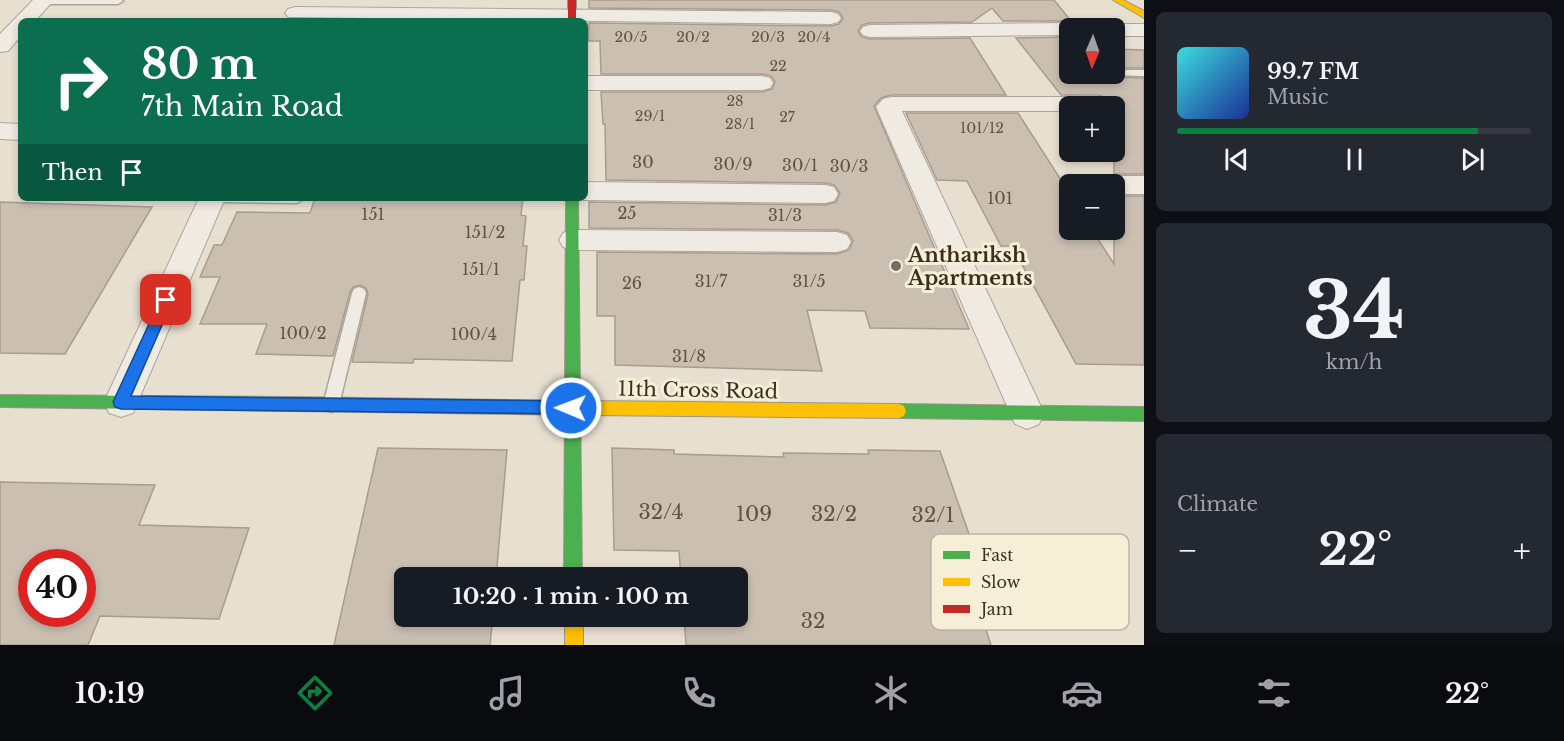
<!DOCTYPE html>
<html lang="en">
<head>
<meta charset="utf-8">
<style>
	body { margin:0; font-family:"Libre Baskerville",serif; background:#242831; color:#f1f3f6; height:100vh; display:flex; flex-direction:column; font-size:22px; white-space:nowrap }
	* { box-sizing:border-box; margin:0 }
	p { font-size:20px; color:#9ea1a6 }
	.icon { flex:none; width:33px; height:33px; fill:none; stroke:currentColor; stroke-width:2; stroke-linecap:round; stroke-linejoin:round }
	.map { position:relative; flex:1; overflow:hidden }
	.drawer { display:flex; flex-direction:column; gap:12px; padding:12px; background:#0d0f14; width:420px }
	.drawer>* { flex:none }
	.guide { position:absolute; left:18px; top:18px; width:570px; height:183px; border-radius:9px; box-shadow:0 3px 9px #0003; background:#0b6e4f; color:#fff; overflow:hidden }
	.needle { width:39px; rotate:182deg }
	.fabs { position:absolute; left:1059px; top:18px; display:grid; gap:12px }
	.fabs a { display:grid; place-items:center; width:66px; height:66px; border-radius:9px; background:#171b24; box-shadow:0 3px 9px #0003; font-size:30px }
	.speed { position:absolute; left:18px; top:549px; display:flex; gap:12px; font-size:30px; font-weight:700; text-align:center }
	.speed>* { display:grid; place-content:center; width:78px; height:78px; border-radius:50%; background:#171b24; box-shadow:0 3px 9px #0003; line-height:1 }
	.speed .limit { border:9px solid #d22; background:#fff; color:#111 }
	.pin { position:absolute; display:grid; place-items:center; width:51px; height:51px; color:#fff; margin:-26px; border-radius:12px; box-shadow:0 3px 9px #0006 }
	.me { position:absolute; width:66px; margin:-33px; rotate:271deg; stroke-linejoin:round; filter:drop-shadow(0 0 4px #0008) }
	.turn { display:flex; align-items:center; gap:21px; height:126px; padding:0 24px; font-size:27px }
	.turn .icon { width:78px; height:78px; stroke-width:2.5 }
	.turn b { display:block; font-size:42px; line-height:51px }
	.then { display:flex; align-items:center; height:57px; padding:0 24px; background:#0003; gap:12px; font-size:22px }
	.big { font-size:45px; font-weight:700; line-height:1.1 }
	.drawer .card { flex:1; display:flex; flex-direction:column; justify-content:center; gap:9px; min-width:0; padding:0 21px; border-radius:9px; background:#242831 }
	.drawer .dial { align-items:center; gap:0 }
	.dial b { font-size:78px; line-height:1 }
	.song { display:flex; align-items:center; gap:18px }
	.cover { width:72px; height:72px; border-radius:9px; background:linear-gradient(135deg,hsl(180 70% 55%),hsl(230 70% 35%)) }
	.played { height:6px; border-radius:3px; background:linear-gradient(90deg,#0b8043 85%,#363941 85%) }
	.keys { display:flex; justify-content:space-around; direction:ltr }
	.heat { display:flex; justify-content:space-between; align-items:center; font-size:33px; direction:ltr }
	.trip { position:absolute; left:394px; top:567px; width:354px; height:60px; border-radius:9px; background:#171b24; box-shadow:0 3px 9px #0003; font-weight:700; line-height:60px; text-align:center }
	.dock { display:flex; height:96px; justify-content:space-around; align-items:center; background:#090b0e; color:#9ea1a6 }
	.dock .icon { width:42px; height:42px }
	.dock .selected { color:#0b8043 }
	.dock b { font-size:27px; color:#f1f3f6 }
	main { display:flex; flex:1; min-height:0 }
	.map>svg:first-child { display:block }
	.building { fill:#cbbfb2; stroke:#a89c90; stroke-width:1.5; fill-rule:evenodd }
	.lines { fill:none; stroke-linecap:round; stroke-linejoin:round }
	.lane-casing { stroke:#ada599; stroke-width:3 }
	.street-casing { stroke:#ada599; stroke-width:2 }
	.fast-casing { stroke:#9c958a; stroke-width:2 }
	.slow-casing { stroke:#9c958a; stroke-width:2 }
	.jam-casing { stroke:#9c958a; stroke-width:2 }
	.lane { fill:#efebe3; fill-rule:evenodd }
	.street { fill:#efebe3; fill-rule:evenodd }
	.fast { fill:#4caf50; fill-rule:evenodd }
	.slow { fill:#ffc107; fill-rule:evenodd }
	.jam { fill:#c62828; fill-rule:evenodd }
	.route { fill:#1a73e8; stroke:#114b97; stroke-width:1.5 }
	.poi-dot { fill:#786c5e; stroke:#f7eed8; stroke-width:2 }
	.labels { text-anchor:middle; dominant-baseline:central; stroke-width:6; stroke-linejoin:round; paint-order:stroke }
	.far-number-label { font-size:14px; fill:#605244 }
	.number-label { font-size:16px; fill:#605244 }
	.poi-label { font-size:20px; font-weight:bold; fill:#3d2e20; stroke:#f7eed8; text-anchor:start }
	.street-label { font-size:20px; fill:#3d2e20; stroke:#f7eed8 }
	.near-number-label { font-size:20px; fill:#605244 }
	.key { fill:#f7eed8; stroke:#bfb4a1; stroke-width:1.5 }
	.key-label { font-size:16px; fill:#3d2e20 }
</style>
</head>
<body>
<main>
<div class="map">
<svg width="1144" height="645" viewBox="0 0 1144 645">
	<rect width="100%" height="100%" fill="#e7e0d1"/>
	<path class="building" d="M589,0h465l17,21h-68l-11,-13 -20,14 -102,1 -8,2 -4,6 4,6 8,2 100,-1 36,57h-115l-10,3 -7,8 95,223 -99,-1 -5,-17 -58,-1 15,61 -207,-6v-49h-18v-64l240,2 12,-4 4,-9 -5,-8 -11,-3 -248,-2v-26l236,3 11,-3 4,-9 -6,-8 -9,-2 -219,-3 -1,-56h-2l-2,-32h161l10,-3 3,-7 -4,-6 -9,-2h-161l-1,-33h-12l1,-18 242,3 8,-2 4,-6 -4,-6 -8,-2 -242,-2z
		M1070,37v37h37l3,3 34,1v96h-30v-12l-8,-10h8v-46h-3l1,-3 -4,-5 -10,-3h-37l-45,-57z
		M1114,49l30,1v18h-30z
		M906,113h112l52,81v36h22l22,34v-68h30v169l-68,-1 -64,-118h-11l-34,-65 -30,-1z
		M315,198h208l-2,17 5,1 -3,30h4l-3,34h-4l-8,81 -98,-2 -1,4 -61,-1 16,-68 -2,-6 -6,-3 -7,2 -3,5 -17,64 -77,-2 11,-30h-67l20,-47h-20l14,-32h8l15,-33 73,1z
		M0,202l152,5 -87,147 -65,-1z
		M378,448l129,2 -11,128h-91v38h88l-3,29h-156z
		M612,448l62,2v4l110,3 -1,-4 86,1 -1,-4 72,1 36,103h-15l30,91h-305l-2,-29h54v-38h-57l-2,-27 -65,-1z
		M0,482l155,3 -16,40 110,3 -30,91 -119,-3 -12,29h-88zM32,562h50v52h-50z"/>
	<g class="lines">
		<g class="lane-casing">
			<path id="lane" d="M39,0h83l1,1 -5,3h-75z
				M1114,70h30v6l-34,-1 -1,-1h5z
				M214,198h89v1l-6,4 -77,-1z
				M359,287l5,2 2,4 -27,112 -2,5 -6,2 -6,-2 -2,-5 29,-112 2,-4z"/>
		</g>
		<g class="street-casing">
			<path id="street" d="M33,0h21l-19,21h-14v15l-13,15 -8,1v-18z
				M295,7l536,5 7,2 3,4 -3,4 -7,2 -543,-7 -3,-4 3,-4z
				M1070,23l7,2 3,3h-10v7l-200,2 -7,-2 -3,-4 3,-4 7,-2z
				M1114,24h30v12h-30v-8h-9z
				M585,76h177l8,2 3,5 -3,5 -8,2h-177z
				M891,97h207l8,2 4,5 -2,2h-38v5h-168l142,302 -5,11 -12,5 -12,-5 -5,-11 -134,-306 7,-8z
				M0,123l21,1v16l-21,-1z
				M1114,176h30v18h-30v-10h-13l4,-5z
				M585,182l240,3 9,2 4,7 -4,7 -9,2 -240,-3 -8,-2h8z
				M199,198h26l-92,215 -12,4 -12,-4 -5,-11z
				M573,230l264,2 10,3 4,7 -4,7 -10,3 -264,-2 -10,-3 -4,-7 4,-7z"/>
		</g>
		<g class="fast-casing">
			<path id="fast" d="M566,198h12l4,380h-18z
				M0,395l293,2 5,2 2,5 -2,5 -5,2 -293,-4z
				M899,404l245,3v14l-245,-3 -5,-2 -2,-5 2,-5z"/>
		</g>
		<g class="slow-casing">
			<path id="slow" d="M1113,0h10l21,11v7z
				M585,401l314,3 5,2 2,5 -2,5 -5,2 -314,-3 -5,-2 -2,-5 2,-5z
				M565,616h18v29h-18z"/>
		</g>
		<g class="jam-casing">
			<path id="jam" d="M568,0h8v21h-8z
				M293,397l292,4 5,2 2,5 -2,5 -5,2 -292,-4 -5,-2 -2,-5 2,-5z"/>
		</g>
		<use href="#lane" class="lane"/>
		<use href="#street" class="street"/>
		<use href="#fast" class="fast"/>
		<use href="#slow" class="slow"/>
		<use href="#jam" class="jam"/>
	</g>
	<path class="route" d="M166,295l7,5 -42,96 440,5 5,2 3,5 -3,4 -5,2 -450,-5 -6,-2 -2,-5 47,-102z"/>
	<circle class="poi-dot" cx="896" cy="266" r="6"/>
	<g class="labels">
		<g class="far-number-label">
			<text x="631" y="37">20/5</text>
			<text x="693" y="37">20/2</text>
			<text x="768" y="37">20/3</text>
			<text x="814" y="37">20/4</text>
			<text x="778" y="66">22</text>
			<text x="735" y="101">28</text>
			<text x="650" y="116">29/1</text>
			<text x="787" y="117">27</text>
			<text x="740" y="124">28/1</text>
			<text x="982" y="128">101/12</text>
		</g>
		<g class="number-label">
			<text x="643" y="162">30</text>
			<text x="733" y="164">30/9</text>
			<text x="800" y="165">30/1</text>
			<text x="849" y="166">30/3</text>
			<text x="1000" y="198">101</text>
			<text x="627" y="213">25</text>
			<text x="373" y="214">151</text>
			<text x="785" y="215">31/3</text>
			<text x="485" y="232">151/2</text>
			<text x="481" y="269">151/1</text>
			<text x="711" y="281">31/7</text>
			<text x="809" y="281">31/5</text>
			<text x="632" y="283">26</text>
			<text x="303" y="333">100/2</text>
			<text x="474" y="334">100/4</text>
			<text x="689" y="356">31/8</text>
		</g>
		<g class="poi-label">
			<text x="908" y="255">Anthariksh<tspan x="908" dy="23">Apartments</tspan></text>
		</g>
		<g class="street-label">
			<text transform="translate(698 390) rotate(1)">11th Cross Road</text>
		</g>
		<g class="near-number-label">
			<text x="661" y="512">32/4</text>
			<text x="754" y="514">109</text>
			<text x="834" y="514">32/2</text>
			<text x="933" y="515">32/1</text>
			<text x="813" y="621">32</text>
		</g>
	</g>
	<rect x="931" y="534" width="198" height="96" rx="9" class="key"/>
	<rect x="943" y="551" width="27" height="8" fill="#4caf50"/>
	<rect x="943" y="578" width="27" height="8" fill="#ffc107"/>
	<rect x="943" y="605" width="27" height="8" fill="#c62828"/>
	<g class="key-label">
		<text x="981" y="561">Fast</text>
		<text x="981" y="588">Slow</text>
		<text x="981" y="615">Jam</text>
	</g>
</svg>
<div class="fabs">
<a><svg class="needle" viewBox="-14 -14 28 28"><path d="M0-13l5 13h-10z" fill="#e53935"/><path d="M0 13l5-13h-10z" fill="#9ea1a6"/></svg></a>
<a>+</a>
<a>−</a>
</div>
<div class="speed"><div class="limit">40</div></div>
<div class="pin" style="left:166px;top:300px;background:#d93025"><svg class="icon" aria-label="arrive" viewBox="0 0 24 24"><path d="M6 21V4h12l-3 4 3 4H6"/></svg></div>
<svg class="me" style="left:571px;top:408px" viewBox="-20 -20 40 40"><circle r="17" fill="#1a73e8" stroke="#fff" stroke-width="3"/><path d="M0-11L8 9 0 5-8 9z" fill="#fff"/></svg>
<div class="trip">10:20 · 1 min · 100 m</div>
<div class="guide">
<div class="turn"><svg class="icon" aria-label="right" viewBox="0 0 24 24"><path d="M7 20v-9h11M14 6l5 5-5 5"/></svg><div><b>80 m</b>7th Main Road</div></div>
<div class="then">Then<svg class="icon" aria-label="arrive" viewBox="0 0 24 24"><path d="M6 21V4h12l-3 4 3 4H6"/></svg></div>
</div>
</div>
<section class="drawer">
<div class="card">
<div class="song"><i class="cover"></i><div><b>99.7 FM</b><p>Music</p></div></div>
<div class="played"></div>
<div class="keys"><svg class="icon" aria-label="previous" viewBox="0 0 24 24"><path d="M18 5L8 12l10 7zM5 5v14"/></svg><svg class="icon" aria-label="pause" viewBox="0 0 24 24"><path d="M8 5v14M16 5v14"/></svg><svg class="icon" aria-label="next" viewBox="0 0 24 24"><path d="M6 5l10 7-10 7zM19 5v14"/></svg></div>
</div>
<div class="card dial"><b>34</b><p>km/h</p></div>
<div class="card"><p>Climate</p>
<div class="heat"><a>−</a><b class="big">22°</b><a>+</a></div>
</div>
</section>
</main>
<nav class="dock">
<b>10:19</b>
<svg class="icon selected" aria-label="directions" viewBox="0 0 24 24"><path d="M12 3l9 9-9 9-9-9zM9 14v-3h6M13 9l2 2-2 2"/></svg>
<svg class="icon" aria-label="music" viewBox="0 0 24 24"><path d="M9 18V5l10-2v13"/><circle cx="6" cy="18" r="3"/><circle cx="16" cy="16" r="3"/></svg>
<svg class="icon" aria-label="phone" viewBox="0 0 24 24"><path d="M5 4h4l2 5-3 2q2 4 5 5l2-3 5 2v4C11 20 4 13 5 4z"/></svg>
<svg class="icon" aria-label="climate" viewBox="0 0 24 24"><path d="M12 3v18M4 7l16 10M4 17L20 7"/></svg>
<svg class="icon" aria-label="car" viewBox="0 0 24 24"><path d="M5 17H2v-5l4-1 3-4h7l3 4 3 1v5h-3M9 17h6M6 11h13"/><circle cx="7" cy="17" r="2"/><circle cx="17" cy="17" r="2"/></svg>
<svg class="icon" aria-label="filters" viewBox="0 0 24 24"><path d="M4 7h16M4 17h16"/><circle cx="9" cy="7" r="2"/><circle cx="15" cy="17" r="2"/></svg>
<b>22°</b>
</nav>
</body>
</html>
